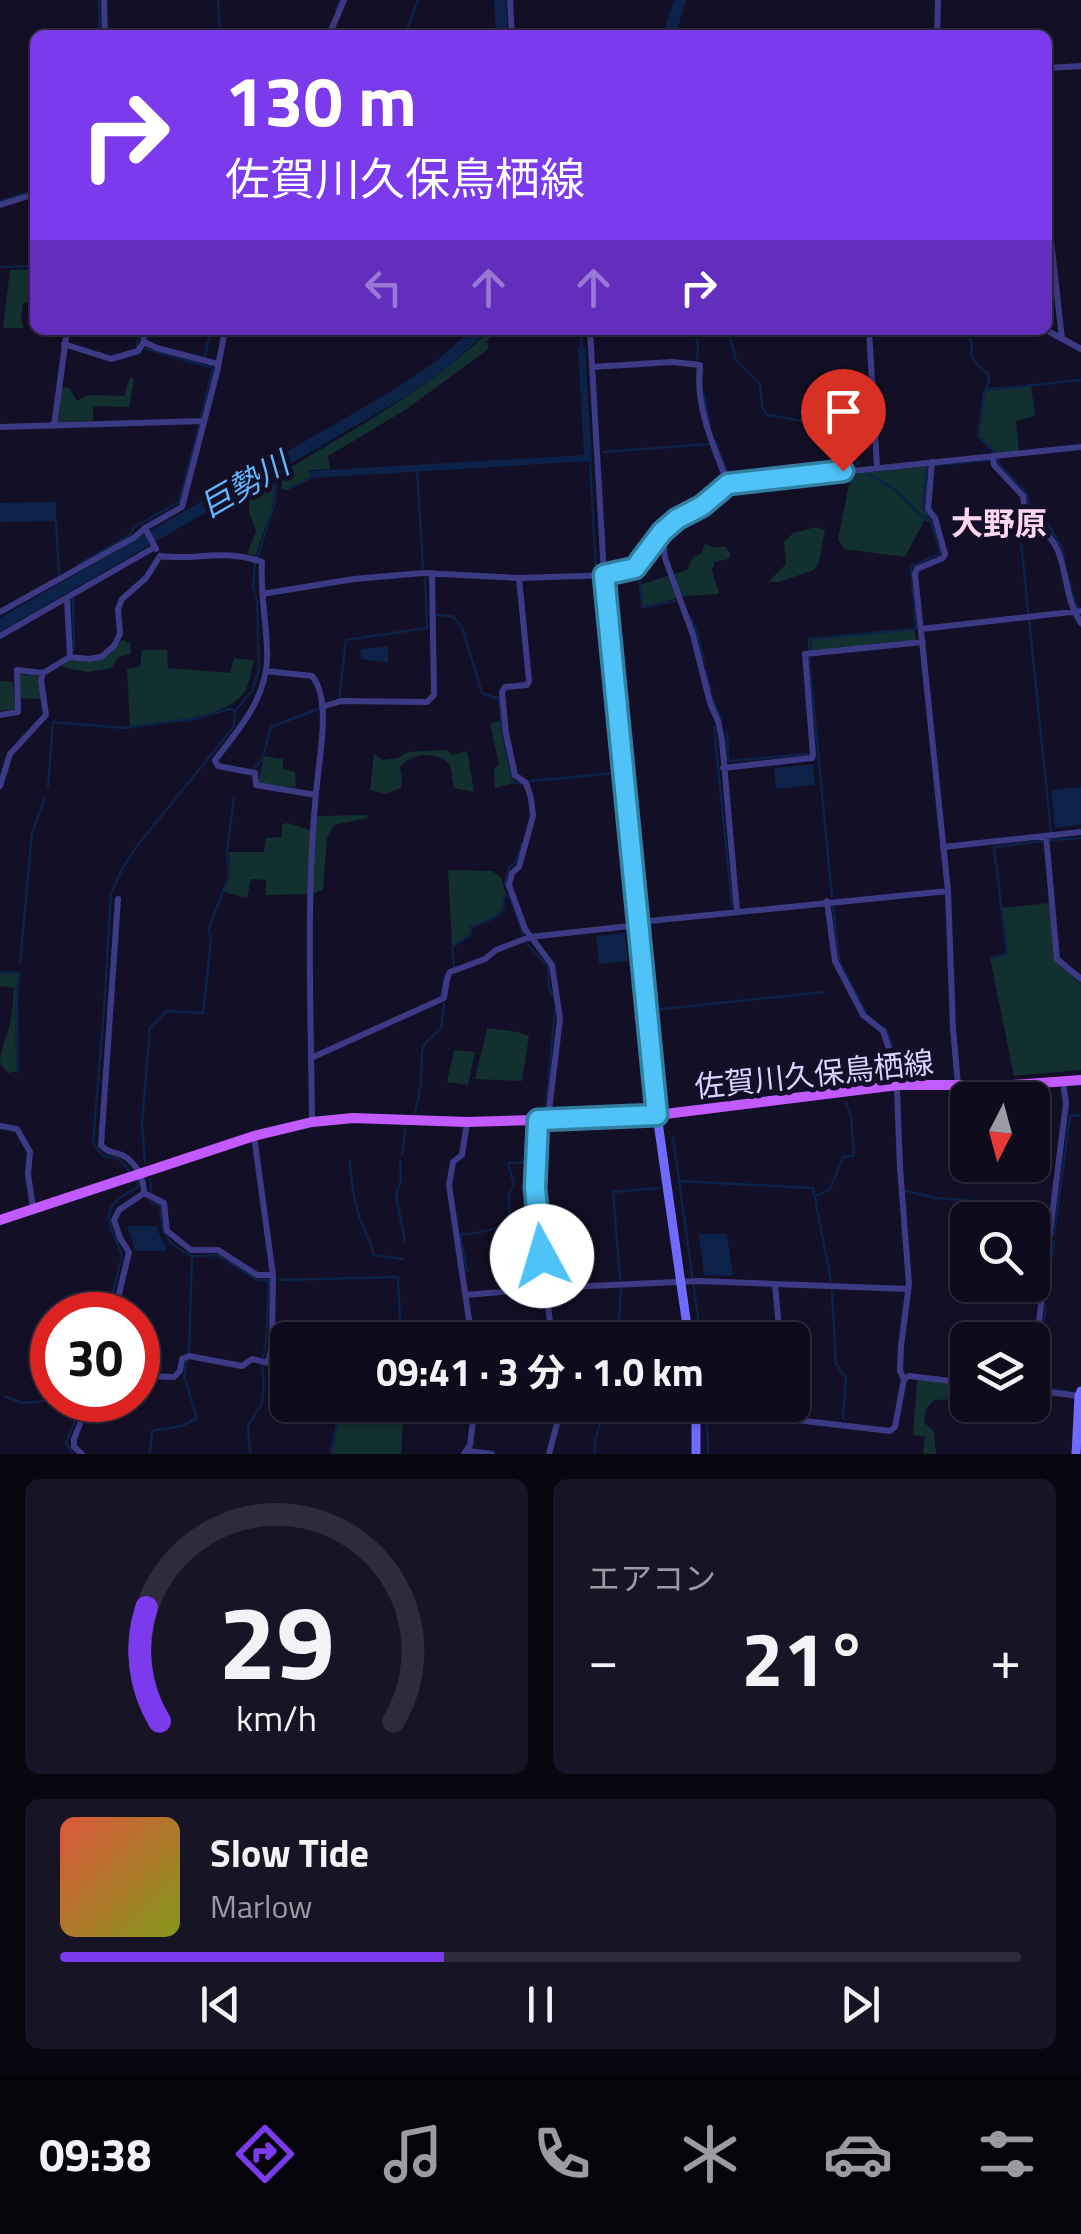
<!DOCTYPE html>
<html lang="ja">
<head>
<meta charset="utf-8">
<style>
	body { margin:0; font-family:"Titillium Web","Noto Sans JP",sans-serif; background:#171425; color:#f1f3f6; height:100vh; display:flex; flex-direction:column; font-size:38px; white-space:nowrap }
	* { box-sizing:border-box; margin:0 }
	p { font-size:32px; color:#9b9ba3 }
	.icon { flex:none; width:55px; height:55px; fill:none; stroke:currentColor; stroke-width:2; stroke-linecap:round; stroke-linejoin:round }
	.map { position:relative; height:1454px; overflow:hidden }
	.side { display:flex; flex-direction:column; gap:25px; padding:25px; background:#08060f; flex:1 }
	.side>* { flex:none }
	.hud { position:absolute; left:30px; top:30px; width:1022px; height:305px; border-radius:15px; box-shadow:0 2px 8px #0004,0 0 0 2px #2e2b3b; background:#7c3aed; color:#fff; overflow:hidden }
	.needle { width:65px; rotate:186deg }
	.fabs { position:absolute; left:950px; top:1082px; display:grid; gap:20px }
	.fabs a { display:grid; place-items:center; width:100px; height:100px; border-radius:15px; background:#0e0b1c; box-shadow:0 2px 8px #0004,0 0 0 2px #2e2b3b; font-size:50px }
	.speed { position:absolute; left:30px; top:1292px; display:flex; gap:20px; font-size:50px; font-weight:700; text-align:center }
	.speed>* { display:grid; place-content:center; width:130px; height:130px; border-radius:50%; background:#0e0b1c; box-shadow:0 2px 8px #0004,0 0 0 2px #2e2b3b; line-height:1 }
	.speed .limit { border:15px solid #d22; background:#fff; color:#111 }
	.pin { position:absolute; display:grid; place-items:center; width:85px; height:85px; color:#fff; margin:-102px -42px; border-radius:50% 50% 50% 0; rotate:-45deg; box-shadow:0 0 10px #0007 }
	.pin .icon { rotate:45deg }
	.me { position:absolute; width:110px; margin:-55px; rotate:354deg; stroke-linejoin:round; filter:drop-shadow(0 0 8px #0008) }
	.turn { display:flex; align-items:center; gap:35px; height:210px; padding:0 30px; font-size:45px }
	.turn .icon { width:130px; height:130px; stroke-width:2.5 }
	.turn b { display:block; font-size:70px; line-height:85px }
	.lanes { display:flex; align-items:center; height:95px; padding:0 30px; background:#0003; justify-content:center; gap:50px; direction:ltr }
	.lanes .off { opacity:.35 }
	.big { font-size:75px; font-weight:700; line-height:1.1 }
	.side .card { flex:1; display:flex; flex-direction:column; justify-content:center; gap:15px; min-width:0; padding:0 35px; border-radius:15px; background:#171425 }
	.side .dial { align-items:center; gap:0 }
	.dial svg { height:260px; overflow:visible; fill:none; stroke:#2e2b3b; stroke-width:7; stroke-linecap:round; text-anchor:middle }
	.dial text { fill:#f1f3f6; stroke:none }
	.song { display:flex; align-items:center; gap:30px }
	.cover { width:120px; height:120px; border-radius:15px; background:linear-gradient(135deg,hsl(10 70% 55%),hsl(70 70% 35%)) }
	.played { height:10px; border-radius:5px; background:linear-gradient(90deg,#7c3aed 40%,#2e2b3b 40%) }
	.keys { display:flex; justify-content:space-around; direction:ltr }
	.heat { display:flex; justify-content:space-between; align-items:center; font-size:55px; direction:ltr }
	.side .tiles { flex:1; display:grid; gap:25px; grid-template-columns:1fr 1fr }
	.card:last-child { grid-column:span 2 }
	.trip { position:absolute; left:270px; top:1322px; width:540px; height:100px; border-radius:15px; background:#0e0b1c; box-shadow:0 2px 8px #0004,0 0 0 2px #2e2b3b; font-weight:700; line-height:100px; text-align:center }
	.tab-bar { display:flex; height:160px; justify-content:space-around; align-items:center; background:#06040b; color:#9b9ba3 }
	.tab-bar .icon { width:70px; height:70px }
	.tab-bar .active { color:#7c3aed }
	.tab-bar b { font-size:45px; color:#f1f3f6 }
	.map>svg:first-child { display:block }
	.green { fill:#12302f }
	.water { fill:#0c2248 }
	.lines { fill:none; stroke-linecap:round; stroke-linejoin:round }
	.stream { stroke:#0c2248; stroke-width:2.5 }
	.river { stroke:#0c2248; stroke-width:12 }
	.street { stroke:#3d3a85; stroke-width:6 }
	.secondary { stroke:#6f6bff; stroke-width:9 }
	.primary { stroke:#c25bff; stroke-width:10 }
	.route-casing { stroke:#337fa1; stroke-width:25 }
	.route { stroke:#4fc3f7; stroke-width:18 }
	.labels { text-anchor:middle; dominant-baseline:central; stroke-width:10; stroke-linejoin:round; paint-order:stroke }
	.street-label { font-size:30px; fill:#d9d4ff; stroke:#130f26 }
	.water-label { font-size:32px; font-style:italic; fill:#62b6ff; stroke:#130f26 }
	.neighbourhood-label { font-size:32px; font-weight:bold; fill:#ffd6f0; stroke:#130f26 }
</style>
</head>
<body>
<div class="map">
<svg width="1081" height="1454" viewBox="0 0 1081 1454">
	<rect width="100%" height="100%" fill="#130f26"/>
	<path class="green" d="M35,269v15l-4,17 -8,3 -2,15 3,9h-21l7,-58z
		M490,330h9l-13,12 3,4 -3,5 -81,59 -77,46 2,13 -21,1 1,10 -23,10 -6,-1 2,-11 10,-12c68,-41 140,-80 197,-136z
		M130,377l4,2 -5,28 -36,-1v15l-35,1 3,-35 8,1 8,13 10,-6 37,1z
		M1031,385l4,31 -19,5 3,30 -25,2 -17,-17 8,-48z
		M928,466l-3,41 6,14h-7l-19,36 -61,-8 -6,-9 13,-66z
		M267,477l8,5 -3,26 -17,48 -8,-2 9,-23 -7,-20 -1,-18z
		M816,527l9,3 -6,33 -5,7 -35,12h-11l18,-18 -2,-22 9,-9z
		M705,543l8,4h12l6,7 -3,5 -13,3 -3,8 7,24 -35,2 -42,12 -3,-23 48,-15 6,-13 8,-3z
		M914,628l2,12 -108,11v-13z
		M122,640l8,3 1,11 -13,3 -6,11 -24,4 -27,-5 9,-7c28,3 33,1 52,-20z
		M142,650h25l1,18 62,5 4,-15 20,2c-3,10 -4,23 -9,31 -18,29 -84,30 -115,35l-3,-57 13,-2z
		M19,674l19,2 4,23 -23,-1z
		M0,681l13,1 2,27 -15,2z
		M502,720l13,63 -20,5 -1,-19 5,-5 -9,-41z
		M446,750l7,5 14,-4 7,41 -20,-4 -4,-24c-16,-13 -36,-12 -50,3l2,12 -1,9 -16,6 -15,-4 4,-37 8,7 16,-2 10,-6z
		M264,756l19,3v10l12,3 1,16 -38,-5z
		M367,815v3l-33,7 -7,13 -4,52 -10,4 -47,1v-15l-15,-1 -4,19 -23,-6 6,-16 -1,-24h35l2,-14 16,-1v-13l6,-1 25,8 3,-15z
		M448,870l44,1 9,6 5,18 -4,4 1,9 -10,10 -23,8 -1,8 -17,12z
		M1049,903l7,58 25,23v86l-67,6 -24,-118 17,-5 -6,-45z
		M0,971l20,1 -2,27 1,72 -11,2 -8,-9c0,-15 6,-26 10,-41 3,-11 3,-24 4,-35l-14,-2z
		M487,1028l30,4 12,4 -7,45 -47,-2z
		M454,1050l21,2 -7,33 -21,-3z
		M967,1142l1,23h12v17l-27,-1 -3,-38z
		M917,1380l50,5v7l-8,1 -3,6 -22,1 -8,9 -2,13 10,10 2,22h-13l2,-17 -12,-2z
		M344,1405h12l20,16 27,3 -2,30h-71l7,-37 5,-1z"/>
	<path class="water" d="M494,0h12l2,35h-12z
		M578,347h7l7,114 -281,17 -1,-7 274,-16z
		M56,502v19l-56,1v-19z
		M388,646v17l-27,-4 -1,-10z
		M813,764l2,21 -39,4 -2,-21z
		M1081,787v38l-26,3 -4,-38z
		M625,933l3,28 -29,3 -3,-28z
		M127,1226h30c1,10 9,15 9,25h-30z
		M699,1234h28l6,42 -29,-1z"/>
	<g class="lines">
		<path class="stream" d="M99,0l1,35
			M218,0l2,35
			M336,10l4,-10
			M405,35l13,-35
			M0,201l35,-11
			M0,267l35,-1
			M581,330l1,18
			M695,330l3,16 -1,12
			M728,330l8,30 24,24 2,23 5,8 49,8 43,41
			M966,330l6,14 -1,10 4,8 13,12 1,8 -5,11 -6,43 17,16
			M137,346l2,-16
			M146,349l67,19 -12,49
			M205,356l6,-26
			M702,378l1,-9
			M988,390l93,-10
			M704,394l6,32
			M715,441l15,38
			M603,452l107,-8
			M998,460l2,5 26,28 5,18 19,17 12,20 2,10
			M590,461l6,109 52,526
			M936,465l54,-5
			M927,467l-4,40 6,9
			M417,469l6,99
			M290,488l23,-12
			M1022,512l-4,2 33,317
			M687,517l14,-5 26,-23
			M56,521l3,53
			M659,542l-21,28 5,37 32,-6
			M78,565l53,-31 3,-7 45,-25 20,-76
			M1068,576l6,24 4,8
			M73,598l1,52
			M436,615l17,1 9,11 20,66 17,6 3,32 11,51 9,1
			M690,616l8,20 6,26
			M810,650l1,-11 105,-10 -5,-62c11,-4 17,-10 28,-12l1,-4 -10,-33h-6l-30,-29 -28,-16
			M809,658l23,239
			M706,671l7,30 9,19
			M339,698l7,-58 81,-12 -2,-49
			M714,727l18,179
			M727,731l1,30 81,-7
			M253,769l9,-9 9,-33 47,-18
			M531,781l83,-8
			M48,787l5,-65 72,6 73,-10 31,-9 5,1
			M1050,840l31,-2
			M522,844l-7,19 -6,4 -4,15 18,52
			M833,905l6,56 27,51
			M526,943l22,23 1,21 4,10
			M990,958l17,-4 -13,-107 48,-6
			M20,964l12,-131 13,-36
			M454,966l-2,-19 18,-12 1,-8 23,-9 10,-9 -1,-10 5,-4
			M0,972l19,1 -3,27 1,72
			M441,995l5,-21
			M653,1010l171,-18
			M883,1027l3,2 15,43
			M546,1108l9,-98
			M415,1112c2,-10 6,-22 6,-33 2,-27 -5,-32 20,-50l3,-25
			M673,1137l28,203
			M542,1145l1,-17
			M402,1154l3,-24
			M400,1160l1,20 -5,15 9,47
			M350,1161c1,21 4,43 12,63 4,11 10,19 11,31l30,4
			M145,1163l-3,-40 8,-95 17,-17 36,2 8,-72 -2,-13 20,-52 -2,-24 7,-55
			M129,1171l-10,-12 -17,-4 -9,-12 11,-133 7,-117 12,-26 14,-21 91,-112 6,-8 1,-15 17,-20 7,-21 -2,-68 -4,-15 2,-23 19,-58 3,-31 12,-19
			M150,1179l1,12
			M679,1181l134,7 18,93
			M906,1191l30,7 38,3v19
			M816,1196l14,-7 13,-32 11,-1 -3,-40 -5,-13
			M151,1202l9,3c3,31 4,38 32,51l-3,97
			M510,1218l-2,-22 6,-12 -6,-21 22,-1 4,-12
			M1054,1235l16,-119 11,-1
			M194,1256l23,-1 40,25h12l-3,61 -3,16
			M1051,1261l3,-20
			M467,1271l-7,-37c17,1 30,-5 47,-8
			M620,1279l-7,-87 47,-4
			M279,1280l119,-3 3,63
			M832,1292l4,72 10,14 -3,40
			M963,1292l5,-37
			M1047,1299l4,-32
			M1046,1305l-10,80 32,7
			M107,1315l15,-59c-4,-18 -24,-38 -5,-56 7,-6 15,-9 22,-14l-2,-5
			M618,1340l3,-53
			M4,1396l18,7 34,-3
			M707,1405l1,49
			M73,1454l-7,-11 10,-25v-18
			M150,1454l2,-23 30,-5 15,-8 -13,-42 3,-16
			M250,1454l-2,-28 14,-23 2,-19 -2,-19
			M332,1454l6,-37
			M595,1454v-12l9,-37"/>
		<path class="river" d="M669,35l11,-35
			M0,625l395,-229 46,-31 39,-35"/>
		<path class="street" d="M104,0l1,35
			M510,0l2,35
			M329,35l15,-35
			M937,35l1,-35
			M1048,68l33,-2
			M0,205l35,-11
			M1048,214l14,125
			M143,330l1,12 13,6 61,16
			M590,330l14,245 53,539
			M869,330l8,137
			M1046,330l35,19
			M64,344l47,15 27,-8 6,-9
			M592,367l80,-5 28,3c-5,41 13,80 28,119
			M54,426l13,-96
			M0,427l204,-6
			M993,456l1,9 29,31 2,17c13,11 26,22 33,38 10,25 7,48 23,72
			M932,462l-4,47 7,9 10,36 -2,4 -26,11 -2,5 33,317 5,137 5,57
			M145,528l11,21
			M662,533l3,25 28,77 17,68 8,18 4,19 15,171
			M160,556c37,5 64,-8 102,6 -2,29 4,58 5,87 3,45 -26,78 -52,111l3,6 37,7 1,12 60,10
			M519,578l10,103 -2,4 -22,2 -3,5 4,41 9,42 11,8 5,15 2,18 -14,51 -7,6 -3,12 16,44 27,36 8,54 -12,100
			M262,594l92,-15 69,-6 96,5 93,-3 23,-7 27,-36 15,-13 25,-13 26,-22 353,-37
			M67,598l3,59
			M0,612l135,-75 10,-9 37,-21 35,-135 8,-42
			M921,629l160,-18
			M0,636l155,-89
			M266,671l46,5c18,21 9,72 6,98 -13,115 -7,232 -6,348
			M322,707l19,-6 86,1 7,-7 -2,-122
			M0,715l18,-3 -1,-42 26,3
			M723,768l89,-10 1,-3 -8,-101 118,-12
			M0,786l10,-32 36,-39 -5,-35 2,-7 27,-16 19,2 12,-2 13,-11 6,-12 -2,-25 4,-10 24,-21 14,-22
			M1046,836l11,123 24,20
			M943,847l138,-15
			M118,899l-17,246c8,9 13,6 23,11 13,8 20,23 20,37l20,10 3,28 24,19h27l39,25h16
			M639,922l309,-31
			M311,1058l133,-60 3,-19 3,-7 35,-13 11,-9 34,-13 109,-12
			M539,1120l-4,68 17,152
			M467,1123l-5,32 -9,7 -4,23 23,155
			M0,1126l17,3 13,23 -2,22 5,34
			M254,1136l19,139 -1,70 -4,17
			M775,1284l5,56
			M466,1295l80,-7 153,-7 209,8
			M114,1315l15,-63 -9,-14 -6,-18 5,-10 25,-17
			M138,1376l36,1 6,-6 2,-12 7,-3 53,10 10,-7 36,9
			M1032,1378l34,-275 -3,-21
			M904,1379l5,-3 59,7
			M1032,1390l47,6
			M82,1400v19l-8,20v8l8,7
			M697,1418l91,1 102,12 5,-4 9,-48 -4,-8 1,-25 8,-62 -9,-116 -3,-77 2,-12 -16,-48 -20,-16 -28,-54 -8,-60
			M469,1451l23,3
			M464,1454l6,-9 5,-40
			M549,1454l11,-42 -1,-7"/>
		<path class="secondary" d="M657,1115l32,225
			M696,1454v-49
			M1076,1454l3,-58 2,-5"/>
		<path class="primary" d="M0,1220l254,-84 58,-14 41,-4 114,4 131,-4 59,-3 241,-30h115l68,-5"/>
	</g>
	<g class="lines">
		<g class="route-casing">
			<path id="route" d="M542,1256l-7,-68 3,-68 119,-5 -53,-540 31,-7 27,-36 15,-13 25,-13 26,-22 115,-13"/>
		</g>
		<use href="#route" class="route"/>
	</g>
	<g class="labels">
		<g class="street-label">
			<text transform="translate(814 1074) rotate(-6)">佐賀川久保鳥栖線</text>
		</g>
		<g class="water-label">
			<text transform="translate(244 484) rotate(-30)">巨勢川</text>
		</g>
		<g class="neighbourhood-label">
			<text x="999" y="523">大野原</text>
		</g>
	</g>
</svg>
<div class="fabs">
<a><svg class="needle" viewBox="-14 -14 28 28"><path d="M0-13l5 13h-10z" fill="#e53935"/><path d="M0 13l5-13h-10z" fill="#9b9ba3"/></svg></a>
<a><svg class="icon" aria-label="search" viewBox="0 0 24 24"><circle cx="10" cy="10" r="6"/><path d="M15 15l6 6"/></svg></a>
<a><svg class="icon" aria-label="layers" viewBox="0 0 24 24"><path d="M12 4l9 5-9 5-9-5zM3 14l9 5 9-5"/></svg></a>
</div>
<div class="speed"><div class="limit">30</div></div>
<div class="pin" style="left:843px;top:471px;background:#d93025"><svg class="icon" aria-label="arrive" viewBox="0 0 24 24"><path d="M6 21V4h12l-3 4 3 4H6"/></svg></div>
<svg class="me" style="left:542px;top:1256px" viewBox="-20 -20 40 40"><circle r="19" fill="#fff"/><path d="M0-13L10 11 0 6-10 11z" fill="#4fc3f7"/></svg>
<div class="trip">09:41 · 3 分 · 1.0 km</div>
<div class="hud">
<div class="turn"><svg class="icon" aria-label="right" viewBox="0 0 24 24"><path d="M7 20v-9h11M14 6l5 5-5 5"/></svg><div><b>130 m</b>佐賀川久保鳥栖線</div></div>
<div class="lanes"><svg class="icon off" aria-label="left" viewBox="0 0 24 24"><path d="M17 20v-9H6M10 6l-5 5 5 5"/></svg><svg class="icon off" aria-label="ahead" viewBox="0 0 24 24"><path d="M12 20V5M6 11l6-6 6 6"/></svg><svg class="icon off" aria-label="ahead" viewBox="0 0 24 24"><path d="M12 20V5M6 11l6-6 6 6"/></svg><svg class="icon" aria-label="right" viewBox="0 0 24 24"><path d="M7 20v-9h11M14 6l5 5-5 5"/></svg></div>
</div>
</div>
<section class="side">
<div class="tiles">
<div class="card dial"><svg viewBox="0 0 100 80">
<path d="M14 69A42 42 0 1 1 86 69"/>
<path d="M14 69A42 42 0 0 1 10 34" stroke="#7c3aed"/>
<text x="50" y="56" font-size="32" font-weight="700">29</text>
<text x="50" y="72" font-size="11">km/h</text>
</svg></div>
<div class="card"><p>エアコン</p>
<div class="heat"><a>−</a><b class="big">21°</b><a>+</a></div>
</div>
<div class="card">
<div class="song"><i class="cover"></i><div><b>Slow Tide</b><p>Marlow</p></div></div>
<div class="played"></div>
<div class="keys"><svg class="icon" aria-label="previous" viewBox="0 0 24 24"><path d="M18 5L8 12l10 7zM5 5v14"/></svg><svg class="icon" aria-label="pause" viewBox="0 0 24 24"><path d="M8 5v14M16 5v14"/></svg><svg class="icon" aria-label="next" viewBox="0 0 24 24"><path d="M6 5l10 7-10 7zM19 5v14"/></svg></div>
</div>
</div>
</section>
<nav class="tab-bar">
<b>09:38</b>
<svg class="icon active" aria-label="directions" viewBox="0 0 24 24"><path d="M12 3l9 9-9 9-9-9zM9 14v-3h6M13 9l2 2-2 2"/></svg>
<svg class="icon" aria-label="music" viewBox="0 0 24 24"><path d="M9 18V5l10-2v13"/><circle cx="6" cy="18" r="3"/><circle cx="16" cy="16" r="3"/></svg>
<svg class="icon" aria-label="phone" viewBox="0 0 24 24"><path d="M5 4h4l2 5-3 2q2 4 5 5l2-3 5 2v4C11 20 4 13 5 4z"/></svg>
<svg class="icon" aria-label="climate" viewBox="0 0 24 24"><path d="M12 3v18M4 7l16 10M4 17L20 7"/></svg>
<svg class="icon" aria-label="car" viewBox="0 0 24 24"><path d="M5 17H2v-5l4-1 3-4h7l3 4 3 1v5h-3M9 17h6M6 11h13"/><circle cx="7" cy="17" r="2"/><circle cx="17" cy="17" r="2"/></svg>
<svg class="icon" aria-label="filters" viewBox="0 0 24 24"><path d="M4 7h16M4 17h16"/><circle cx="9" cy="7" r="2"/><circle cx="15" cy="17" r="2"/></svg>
</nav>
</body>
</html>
